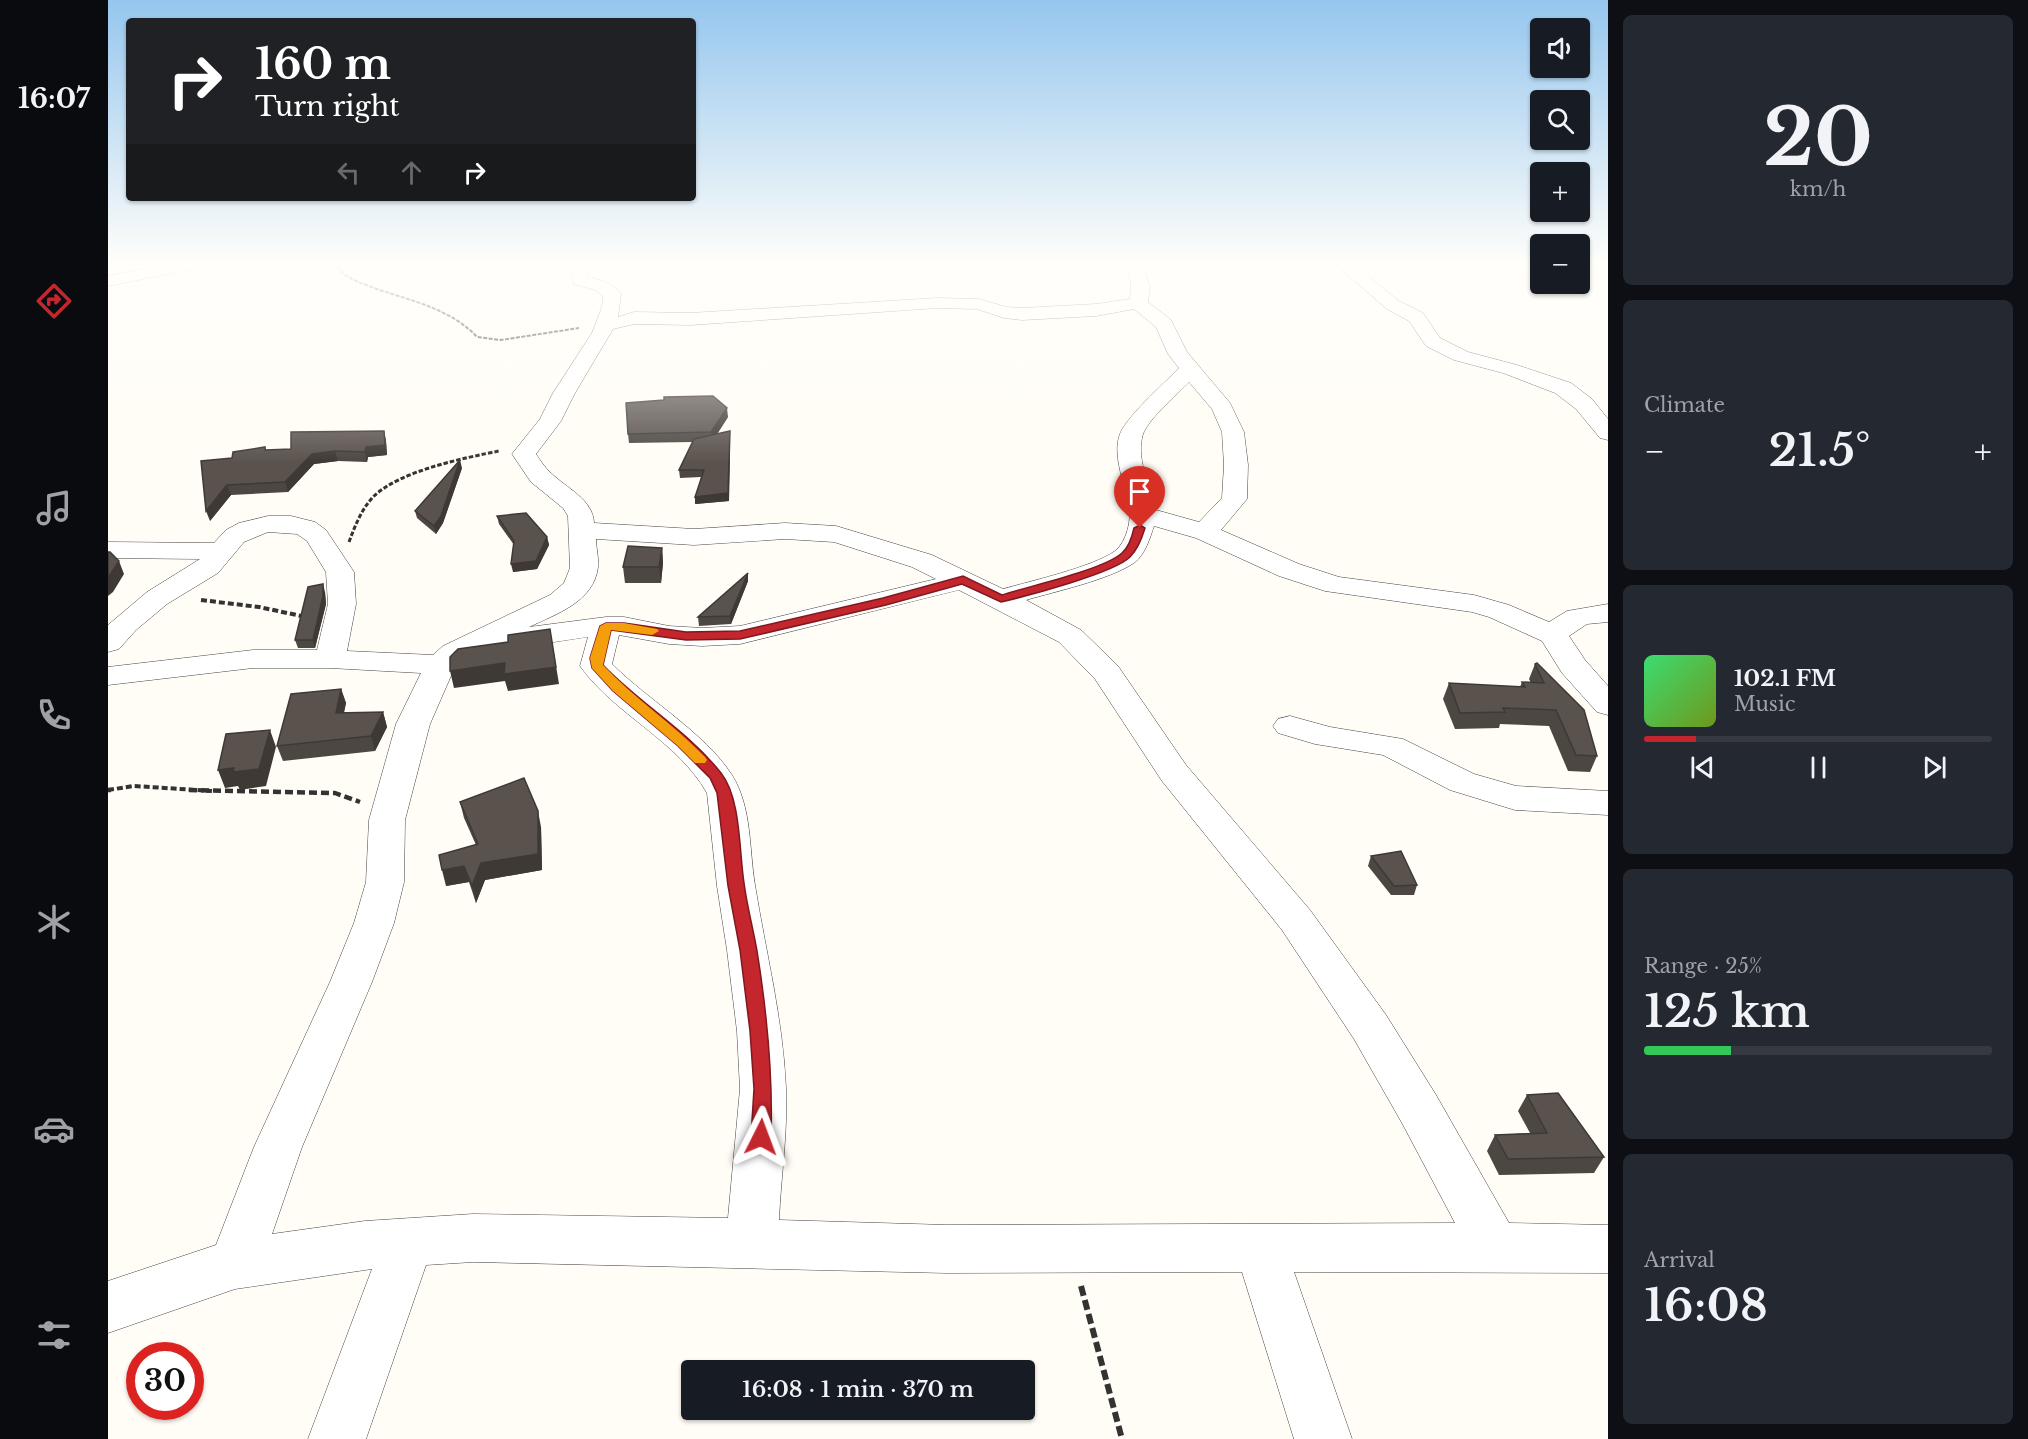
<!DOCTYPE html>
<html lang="en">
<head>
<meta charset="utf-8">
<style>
	body { margin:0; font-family:"Libre Baskerville",serif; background:#242831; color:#f1f3f6; height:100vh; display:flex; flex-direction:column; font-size:22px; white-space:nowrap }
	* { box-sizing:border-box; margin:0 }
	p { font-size:20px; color:#9ea1a6 }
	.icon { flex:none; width:33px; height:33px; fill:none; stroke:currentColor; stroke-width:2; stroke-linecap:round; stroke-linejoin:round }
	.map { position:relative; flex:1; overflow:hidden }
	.panel { display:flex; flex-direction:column; gap:15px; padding:15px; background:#0d0f14; width:420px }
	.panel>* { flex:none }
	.banner { position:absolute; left:18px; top:18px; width:570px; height:183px; border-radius:6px; box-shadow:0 2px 4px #0004; background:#202124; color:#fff; overflow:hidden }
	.fabs { position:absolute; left:1422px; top:18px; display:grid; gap:12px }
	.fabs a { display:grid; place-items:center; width:60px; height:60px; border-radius:6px; background:#171b24; box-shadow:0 2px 4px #0004; font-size:30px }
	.speed { position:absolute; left:18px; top:1342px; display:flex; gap:12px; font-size:30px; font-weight:700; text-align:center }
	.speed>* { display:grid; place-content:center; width:78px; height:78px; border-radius:50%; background:#171b24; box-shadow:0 2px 4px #0004; line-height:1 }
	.speed .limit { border:9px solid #d22; background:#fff; color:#111 }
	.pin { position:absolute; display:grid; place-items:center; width:51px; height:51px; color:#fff; margin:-62px -26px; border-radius:50% 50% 50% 0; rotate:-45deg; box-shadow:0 0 6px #0007 }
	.pin .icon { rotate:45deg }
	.me { position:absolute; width:66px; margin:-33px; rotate:3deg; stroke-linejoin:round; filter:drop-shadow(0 0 4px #0008) }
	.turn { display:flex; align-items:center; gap:21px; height:126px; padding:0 30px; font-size:27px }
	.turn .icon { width:78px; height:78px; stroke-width:2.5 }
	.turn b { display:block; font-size:42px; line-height:51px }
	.lanes { display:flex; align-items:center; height:57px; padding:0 30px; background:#0003; justify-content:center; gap:30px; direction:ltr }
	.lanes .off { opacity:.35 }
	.big { font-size:45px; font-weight:600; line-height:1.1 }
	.panel .card { flex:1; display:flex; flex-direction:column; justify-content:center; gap:9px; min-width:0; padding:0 21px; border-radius:9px; background:#242831 }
	.panel .dial { align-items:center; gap:0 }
	.dial b { font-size:78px; line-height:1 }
	.song { display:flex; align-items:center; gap:18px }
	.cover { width:72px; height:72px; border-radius:9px; background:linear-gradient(135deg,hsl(140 70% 55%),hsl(80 70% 35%)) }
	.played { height:6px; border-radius:3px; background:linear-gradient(90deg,#c4262e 15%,#363941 15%) }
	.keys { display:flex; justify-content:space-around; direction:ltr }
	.heat { display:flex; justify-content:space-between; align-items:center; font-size:33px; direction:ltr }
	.charge { height:9px; border-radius:4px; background:linear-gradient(90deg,#34c759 25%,#363941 0) }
	.trip { position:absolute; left:573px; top:1360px; width:354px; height:60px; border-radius:6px; background:#171b24; box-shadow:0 2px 4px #0004; font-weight:600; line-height:60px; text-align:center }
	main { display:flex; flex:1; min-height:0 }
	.menu { display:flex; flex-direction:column; width:108px; justify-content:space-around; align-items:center; background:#090b0e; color:#9ea1a6 }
	.menu .icon { width:42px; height:42px }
	.menu .on { color:#c4262e }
	.menu b { font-size:27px; color:#f1f3f6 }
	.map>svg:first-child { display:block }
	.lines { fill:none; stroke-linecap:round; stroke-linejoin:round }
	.minor-casing { stroke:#444; stroke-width:1 }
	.path-far4 { stroke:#333; stroke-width:2; stroke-dasharray:4 1.5; stroke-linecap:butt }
	.path-far3 { stroke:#333; stroke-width:3; stroke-dasharray:4.5 2; stroke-linecap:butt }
	.path-far2 { stroke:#333; stroke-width:4; stroke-dasharray:6 3; stroke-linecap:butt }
	.path-far1 { stroke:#333; stroke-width:4.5; stroke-dasharray:8 4; stroke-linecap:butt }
	.path { stroke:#333; stroke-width:6; stroke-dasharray:10 4.5; stroke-linecap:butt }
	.minor { fill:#fff; fill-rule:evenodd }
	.wall { fill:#4d4742 }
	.shaded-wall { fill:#3f3936 }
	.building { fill:#5a524d; stroke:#3f3936; stroke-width:1.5 }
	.route { fill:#c4262e; stroke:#7f191e; stroke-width:1.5 }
	.slow { fill:#f59e0b }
</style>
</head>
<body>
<main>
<nav class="menu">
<b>16:07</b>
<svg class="icon on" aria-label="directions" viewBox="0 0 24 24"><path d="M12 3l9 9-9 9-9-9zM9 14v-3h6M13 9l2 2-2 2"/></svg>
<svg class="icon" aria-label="music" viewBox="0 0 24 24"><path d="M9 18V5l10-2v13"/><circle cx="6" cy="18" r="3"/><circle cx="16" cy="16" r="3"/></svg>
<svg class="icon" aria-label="phone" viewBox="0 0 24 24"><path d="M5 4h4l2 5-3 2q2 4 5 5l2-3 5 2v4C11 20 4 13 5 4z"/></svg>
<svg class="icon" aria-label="climate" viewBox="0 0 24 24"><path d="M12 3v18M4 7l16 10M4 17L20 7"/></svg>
<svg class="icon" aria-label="car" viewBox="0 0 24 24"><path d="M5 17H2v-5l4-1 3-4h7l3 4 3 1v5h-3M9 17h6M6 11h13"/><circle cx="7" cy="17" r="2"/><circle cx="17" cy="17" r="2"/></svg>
<svg class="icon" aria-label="filters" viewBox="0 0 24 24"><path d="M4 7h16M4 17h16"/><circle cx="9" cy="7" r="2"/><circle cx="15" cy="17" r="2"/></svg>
</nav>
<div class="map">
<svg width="1500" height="1439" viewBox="0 0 1500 1439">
	<rect width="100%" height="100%" fill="#fffdf5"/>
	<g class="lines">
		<g class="minor-casing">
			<path id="minor" d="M70,262h33l-8,5 -95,19v-10z
				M463,262h17l-2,4 2,11c13,3 25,6 33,17l-3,23 16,-5 56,1 248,-15 41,1 27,8 16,1 74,-4 34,-5 1,-17 -5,-20h16l8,25 -2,15 23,18 16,32 43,51 14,29 4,33 -1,34 -26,31 78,34 40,13 135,18 35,10 40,17 18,-11 41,-7v18l-21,2 -18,12 16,24 23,26v29l-11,-3 -35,-39 -20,-32 -53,-24 -17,-5 -147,-21 -46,-15 -83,-38 -42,-12c-4,12 -9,29 -20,37 -26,17 -77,28 -108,37l55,30 37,36 68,99 124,145 76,105 50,80 73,128 99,2v48l-314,-1 58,167h-58l-52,-167 -295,1 -474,-11 -47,3 -60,174h-58l64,-170 -137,20 -127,44v-52l108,-36 38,-98 76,-165 24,-59 12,-41 3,-62 27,-96 25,-51 -91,-5h-77l-145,17v-18l145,-17h64l11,-46 -2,-32 -19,-31 -10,-7 -29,-2 -24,10 -26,31 -51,31 -31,26 -17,19 -11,3v-27l39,-33 53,-33 -92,-1v-16l106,1 12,-13 13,-7 29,-7h23l24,6 11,8 28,42 2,32 -9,47 86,4 10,-9 107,-51 14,-12 6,-15 -2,-52 -5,-8 -32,-26 -19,-28 28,-35 13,-26 39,-60 10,-26 1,-11 -8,-6 -21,-6 -5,-18zM830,308l39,1 27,9 18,2 74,-4 38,-7 22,18 12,27 11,14c-14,15 -56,51 -60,69 -6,20 6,48 10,68 3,13 -2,37 -14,46 -22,16 -84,30 -112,38l-71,-34 -96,-29 -51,-3 -91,6 -100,-6c-1,-24 -28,-35 -43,-50 -6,-5 -11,-13 -15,-19l25,-33 14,-28 38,-64 21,-5 56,1zM1081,382l23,27 10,23 2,33 -2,33 -23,24 -43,-12c-6,-21 -19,-50 -14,-72 2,-16 36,-44 47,-56zM488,539l98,6 91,-6 49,3 78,25 24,12 -196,47 -38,2 -33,-2 -45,-9h-18l-77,10c27,-13 65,-25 69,-60 1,-9 -2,-19 -2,-28zM851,590l100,52 36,37 67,102 120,149 72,109 48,84 53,100 -508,2 -168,-5c2,-44 9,-89 7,-132 -3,-69 -20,-135 -31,-203 -6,-36 -3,-78 -23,-110 -28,-43 -83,-74 -120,-111l7,-29 50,9 33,2 38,-2zM480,637l-8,29c35,49 97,74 127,127l10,93 10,64 10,81 3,58 -12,129 -255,-4 -108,7 -93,13 30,-87 70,-165 22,-59 10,-41 1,-62 25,-96 24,-55 11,-9 31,-16 12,5z
				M1225,262h18l48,39 24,12 17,25 28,14 49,13 54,18 21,16 16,20v21l-8,-2 -24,-29 -21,-16 -52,-20 -49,-13 -28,-14 -17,-25 -22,-12z
				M1182,716l40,11 73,12 71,35 42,12 92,5v24l-93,-5 -65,-20 -67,-35 -68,-11 -37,-11 -5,-7 5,-7z"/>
		</g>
		<path class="path-far4" d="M232,262l-3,5c11,13 25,16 40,22 35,12 74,20 100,48l24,3 78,-12"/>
		<path class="path-far3" d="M241,542c6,-16 12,-32 24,-45 26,-26 91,-39 126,-46"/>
		<path class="path-far2" d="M93,600l58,7 47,10
			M0,790l26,-4 78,5"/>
		<path class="path-far1" d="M0,790h3
			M81,790l146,3 25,9"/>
		<path class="path" d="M973,1286l41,153"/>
		<use href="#minor" class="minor"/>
	</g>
	<path class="wall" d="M620,417l-11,17 13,4 -1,63 -34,3 6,-27 -21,1 -1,-8 14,-28 -64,1 -1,-9z
		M276,431l2,10 1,14 -19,2 -1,5 -29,-1 -24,3 -26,28 -57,3 -21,26 22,-63 33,-11 1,3 25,-1z
		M354,468l-19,55 -7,11 -19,-16 -2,-7z
		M389,516l50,21 2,8 -12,24 -24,3 1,-27 -15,-21z
		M554,548l1,15 -2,20h-36l-2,-16z
		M640,573v8l-17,43 -32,2 -1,-9z
		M217,592l1,12 -11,44h-17l-3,-8z
		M1427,664l62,92 -7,16 -22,-1 -19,-45 -49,-2 -1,4 -44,1 -12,-30 6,-16 71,4 2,-5 9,1 -2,-4z
		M233,689l5,14 -2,10 39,-1 4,15 -12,24 -92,10 -6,-15z
		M352,802l81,25 1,43 -57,10 -9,23 -7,-21 -23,4 30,-41 -12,-27z
		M1263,856l46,29 -3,10h-23l-23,-29z
		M1419,1095l77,62 -10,16 -95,2 -12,-24 8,-16 35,-2 -12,-22z"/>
	<path class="shaded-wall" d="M619,408l1,9 -16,25 -1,-10z
		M276,431l2,10 1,14 -19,2 -1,5 -2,-10 1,-5z
		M622,431l-1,70 -34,3v-7z
		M227,451l3,10 -24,3 -26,28 -3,-10 27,-28z
		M352,460l2,8 -19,55 -7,11 -2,-8z
		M119,485l4,10 -21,26 -4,-10z
		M439,537l2,8 -12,24 -24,3 -2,-8z
		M554,548l1,15 -2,20 -2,-16z
		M11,561l5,13 -11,18 -5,4v-18z
		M640,573v8l-17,43 -1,-8z
		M215,584l2,8 1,12 -11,44 -2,-8z
		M442,629l9,55 -51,7 -3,-10 -51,7 -4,-17 55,-8z
		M233,689l5,14 -6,25 -4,-15z
		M275,712l4,15 -12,24 -4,-15z
		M162,730l6,17 -10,39 -26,4 -2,-4 -13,2 -7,-18z
		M430,811l3,16 1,43 -57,10 -9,23 -4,-17 9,-23z
		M356,866l5,16 -23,4 -4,-16z"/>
	<path class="building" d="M605,396l14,12 -16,24 -83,2 -2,-31 38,-3v-3z
		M276,431l1,14 -19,2 -1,5 -30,-1 -23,3 -27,28 -58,3 -21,26 -5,-50 31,-3 1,-6 32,-5v3l26,-1v-17z
		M622,431l-2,62 -33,4 9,-27h-25l15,-31z
		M352,460l-19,56 -7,10 -19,-15z
		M418,513l21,24 -11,24 -25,3 3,-23 -17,-25z
		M520,546l34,2 -3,19h-36z
		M0,552h2l9,9 -11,17z
		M640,573l-18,43 -32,1z
		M215,584v12l-10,44h-18l13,-53z
		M442,629l6,38 -52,7 1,-11 -55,8v-14l8,-8 50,-7v-7z
		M1429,663l47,47 13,46 -21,-1 -20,-45 -53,-2 2,4 -45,1 -11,-30 76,4 -3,-5 22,1 -9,-19z
		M233,689l-5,24 47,-1 -12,24 -94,10 14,-52z
		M162,730l-11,39 -26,3 1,-4 -16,2 8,-36z
		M416,778l14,33v43l-57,9 -9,23 -8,-20 -22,4 -3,-15 39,-11 -18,-42z
		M1293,851l16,34 -23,1 -23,-30z
		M1450,1093l46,64 -96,2 -13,-24 52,-2 -20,-38z"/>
	<linearGradient id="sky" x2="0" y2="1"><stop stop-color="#95c6ee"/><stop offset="0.57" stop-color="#fffefa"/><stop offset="1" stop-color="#fffefa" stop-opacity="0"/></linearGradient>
	<rect width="1500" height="463" fill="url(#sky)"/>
	<path class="route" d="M1032,525l5,3c-3,10 -7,21 -15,29 -16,16 -103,39 -129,45l-39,-18 -76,21 -146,34 -54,1 -75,-10 -8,35c36,38 85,66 118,108 20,25 18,78 23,110 3,23 9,45 13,68 10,62 16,123 14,186l-3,6 -7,3 -7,-3 -3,-6 3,-48 -4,-58 -10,-81 -12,-64 -11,-93 -7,-15 -32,-32 -65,-55 -21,-23 -2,-10 10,-32 6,-3h18l62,9 54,-1 143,-33 80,-22 39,19c27,-9 101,-25 120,-42 7,-6 10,-16 12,-25z"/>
	<path class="slow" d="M498,623h18l33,6 2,2 -7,4 -41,-5 -8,35c31,33 70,59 102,92l2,3 -2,3h-10l-17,-17 -65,-55 -21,-23 -2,-10 10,-32z"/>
</svg>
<div class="fabs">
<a><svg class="icon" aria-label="sound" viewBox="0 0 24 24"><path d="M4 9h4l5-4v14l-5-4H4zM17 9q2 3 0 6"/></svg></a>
<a><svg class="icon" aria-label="search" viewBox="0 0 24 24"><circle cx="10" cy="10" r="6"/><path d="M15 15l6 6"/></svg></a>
<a>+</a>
<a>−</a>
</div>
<div class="speed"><div class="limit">30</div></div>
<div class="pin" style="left:1032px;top:528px;background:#d93025"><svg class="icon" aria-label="arrive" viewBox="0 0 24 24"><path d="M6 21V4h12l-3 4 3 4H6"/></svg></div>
<svg class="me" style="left:653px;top:1137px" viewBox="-20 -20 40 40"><path d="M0-17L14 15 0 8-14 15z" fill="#c4262e" stroke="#fff" stroke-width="4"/></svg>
<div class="trip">16:08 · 1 min · 370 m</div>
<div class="banner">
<div class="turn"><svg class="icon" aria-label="right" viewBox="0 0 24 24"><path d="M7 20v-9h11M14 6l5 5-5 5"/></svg><div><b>160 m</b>Turn right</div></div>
<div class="lanes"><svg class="icon off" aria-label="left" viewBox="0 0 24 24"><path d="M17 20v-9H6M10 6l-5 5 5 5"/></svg><svg class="icon off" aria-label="ahead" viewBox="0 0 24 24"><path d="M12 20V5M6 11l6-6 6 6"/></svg><svg class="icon" aria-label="right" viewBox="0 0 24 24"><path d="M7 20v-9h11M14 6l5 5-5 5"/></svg></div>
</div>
</div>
<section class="panel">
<div class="card dial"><b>20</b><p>km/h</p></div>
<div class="card"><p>Climate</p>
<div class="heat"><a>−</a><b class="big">21.5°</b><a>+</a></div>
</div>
<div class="card">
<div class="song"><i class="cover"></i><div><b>102.1 FM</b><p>Music</p></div></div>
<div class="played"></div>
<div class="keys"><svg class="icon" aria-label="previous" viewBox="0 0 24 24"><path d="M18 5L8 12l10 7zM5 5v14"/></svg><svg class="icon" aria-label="pause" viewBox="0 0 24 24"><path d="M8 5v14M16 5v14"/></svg><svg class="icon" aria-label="next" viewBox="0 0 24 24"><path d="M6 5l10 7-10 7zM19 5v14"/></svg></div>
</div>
<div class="card"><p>Range · 25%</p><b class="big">125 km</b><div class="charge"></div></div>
<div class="card"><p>Arrival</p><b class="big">16:08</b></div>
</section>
</main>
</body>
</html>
